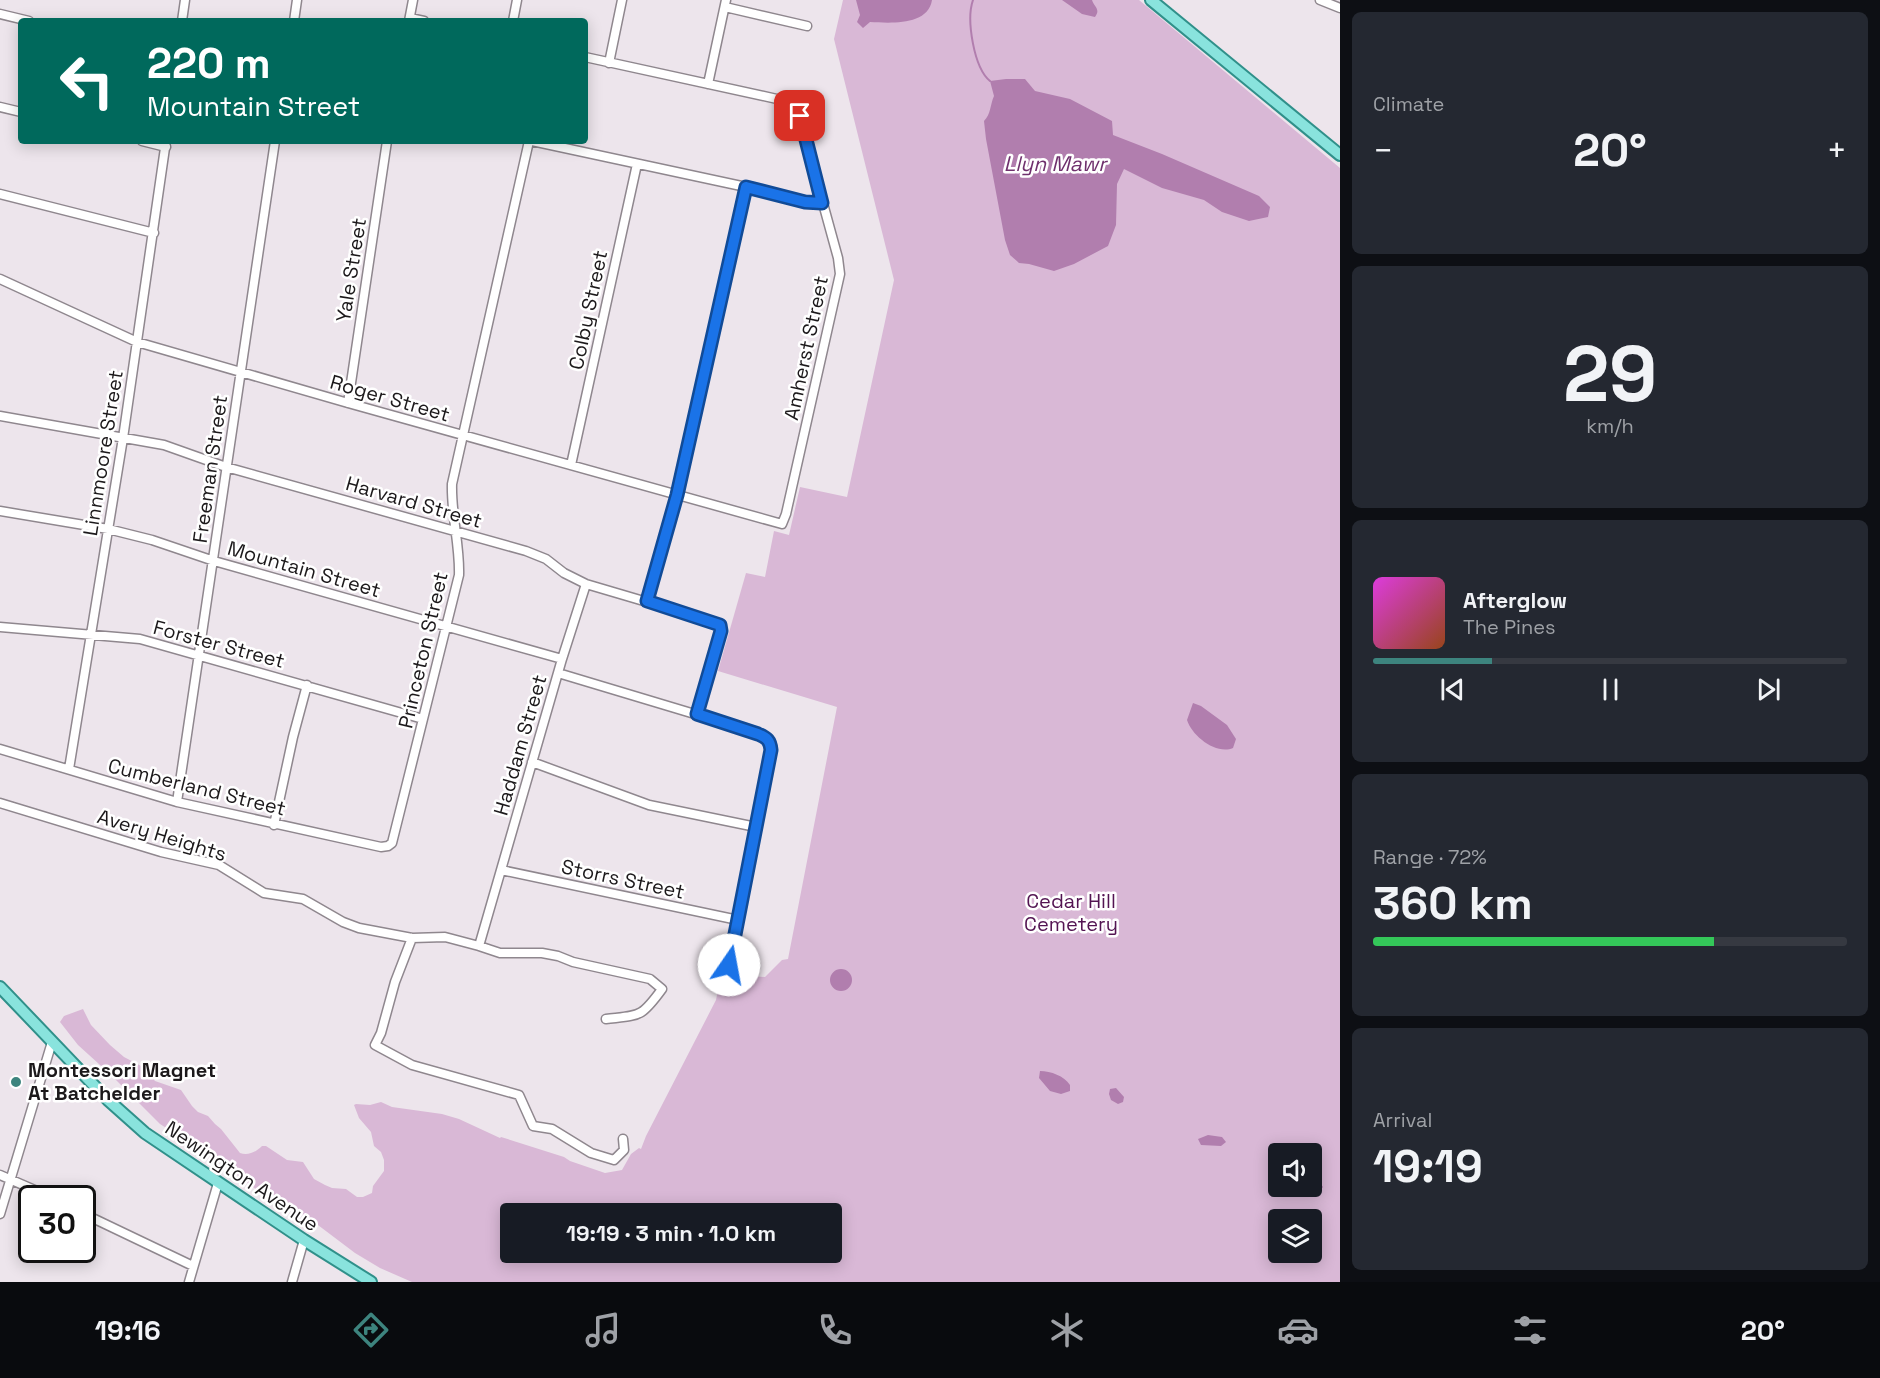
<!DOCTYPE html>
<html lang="en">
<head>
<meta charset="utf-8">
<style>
	body { margin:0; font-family:"Space Grotesk",sans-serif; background:#242831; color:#f1f3f6; height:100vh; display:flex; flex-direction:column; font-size:22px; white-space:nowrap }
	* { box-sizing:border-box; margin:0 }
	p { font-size:20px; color:#9ea1a6 }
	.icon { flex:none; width:33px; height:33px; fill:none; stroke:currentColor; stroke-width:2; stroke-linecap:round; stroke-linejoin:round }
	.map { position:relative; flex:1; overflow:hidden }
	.drawer { display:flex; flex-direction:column; gap:12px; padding:12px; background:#0d0f14; width:540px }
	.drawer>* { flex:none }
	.hud { position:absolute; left:18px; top:18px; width:570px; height:126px; border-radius:6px; box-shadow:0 3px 15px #0003; background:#00695c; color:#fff; overflow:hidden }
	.tools { position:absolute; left:1268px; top:1143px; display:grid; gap:12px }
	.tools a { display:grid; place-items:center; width:54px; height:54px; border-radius:6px; background:#171b24; box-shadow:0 3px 15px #0003; font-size:30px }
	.speed { position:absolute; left:18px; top:1185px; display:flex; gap:12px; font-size:30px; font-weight:700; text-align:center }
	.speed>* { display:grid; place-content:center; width:78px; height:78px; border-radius:50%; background:#171b24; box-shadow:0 3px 15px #0003; line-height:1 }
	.speed .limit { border:3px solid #111; border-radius:9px; background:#fff; color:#111 }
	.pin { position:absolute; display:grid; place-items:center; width:51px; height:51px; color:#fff; margin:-26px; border-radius:12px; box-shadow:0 3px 9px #0006 }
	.me { position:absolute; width:66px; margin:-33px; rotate:12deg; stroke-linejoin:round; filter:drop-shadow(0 0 4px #0008) }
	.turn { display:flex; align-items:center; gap:21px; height:126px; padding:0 30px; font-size:27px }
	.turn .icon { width:78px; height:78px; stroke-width:2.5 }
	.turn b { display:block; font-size:42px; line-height:51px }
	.big { font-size:45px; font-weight:700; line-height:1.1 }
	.drawer .tile { flex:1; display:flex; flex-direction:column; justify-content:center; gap:9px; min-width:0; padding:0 21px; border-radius:9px; background:#242831 }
	.drawer .dial { align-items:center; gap:0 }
	.dial b { font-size:78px; line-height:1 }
	.song { display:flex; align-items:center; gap:18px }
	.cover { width:72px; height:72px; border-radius:9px; background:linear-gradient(135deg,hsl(300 70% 55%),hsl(20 70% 35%)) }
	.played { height:6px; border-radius:3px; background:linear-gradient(90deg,#3d847e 25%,#363941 25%) }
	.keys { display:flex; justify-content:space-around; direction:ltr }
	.heat { display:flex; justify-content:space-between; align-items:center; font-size:33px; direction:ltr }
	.charge { height:9px; border-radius:4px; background:linear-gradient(90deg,#34c759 72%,#363941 0) }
	.trip { position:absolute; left:500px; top:1203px; width:342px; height:60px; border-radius:6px; background:#171b24; box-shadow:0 3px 15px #0003; font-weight:700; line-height:60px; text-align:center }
	.tab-bar { display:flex; height:96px; justify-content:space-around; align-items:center; background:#090b0e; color:#9ea1a6 }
	.tab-bar .icon { width:42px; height:42px }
	.tab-bar .active { color:#3d847e }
	.tab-bar b { font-size:27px; color:#f1f3f6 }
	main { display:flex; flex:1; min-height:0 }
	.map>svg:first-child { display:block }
	.green { fill:#d9b8d6; fill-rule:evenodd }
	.water { fill:#b17eae }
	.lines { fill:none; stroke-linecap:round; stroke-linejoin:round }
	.stream { stroke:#b17eae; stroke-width:2 }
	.minor-casing { stroke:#8f878e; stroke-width:11 }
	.major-casing { stroke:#30908a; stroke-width:14 }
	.minor { stroke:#fff; stroke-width:8 }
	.major { stroke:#89e3dd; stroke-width:10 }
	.route-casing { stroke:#114b97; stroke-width:15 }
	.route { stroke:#1a73e8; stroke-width:10 }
	.poi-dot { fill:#3d847e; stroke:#fff; stroke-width:2 }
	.labels { text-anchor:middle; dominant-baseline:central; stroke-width:5; stroke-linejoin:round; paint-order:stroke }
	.street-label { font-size:20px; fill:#1c191b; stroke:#fff }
	.park-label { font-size:20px; fill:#531452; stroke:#fff }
	.poi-label { font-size:20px; font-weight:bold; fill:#1c191b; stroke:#fff; text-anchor:start }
	.water-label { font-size:21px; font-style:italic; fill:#6f306d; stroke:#fff }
</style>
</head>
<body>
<main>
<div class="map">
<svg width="1340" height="1282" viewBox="0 0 1340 1282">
	<rect width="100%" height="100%" fill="#ede5ec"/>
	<path class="green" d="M843,0h296l201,168v1114h-928l-32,-14 -25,-15 -49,-37 -49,-26 -34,-26 -63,-40 -50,-50 -32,-29 -18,-23 4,-6 19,-7 8,16 19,20 14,12 19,10 12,14 26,9 11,16 6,6 10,4 7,8 6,5 19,24c8,3 16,-1 22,-7h4l21,14 16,2 11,17 11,6 7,3 14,1 11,8h6l9,-4 1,-7 11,-15v-11l-3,-8 -7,-6 -3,-14 -12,-14 -5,-13 2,-1 14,1 11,-3 11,5 50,7 17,5 41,19 1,-1 63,20 6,4 35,12 17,-3 9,-16 8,-6 2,1 5,-13 70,-136 7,-35 16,3 -1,7 27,2 17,-17 6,-1 49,-252 -119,-36 28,-98 19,4 9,-46 15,4 11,-48 47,10 47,-217 -60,-241zM1278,1154h33v32h-33zM510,1214h321v38h-321zM1278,1220h33v32h-33z"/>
	<path class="water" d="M856,0h76c-4,26 -42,23 -62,22l-7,6 -6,-6 3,-7z
		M1062,0h30c2,7 9,9 3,17l-13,-3z
		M1006,79h19l10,12 35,8 42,22 1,14 49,19 97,42 11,11 -2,10 -19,4 -27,-9 -18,-12 -42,-12 -38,-19 -7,15 -1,41 -8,21 -34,18 -20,7 -25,-7 -10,-1 -9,-8 -5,-15 -19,-101 -2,-18c7,-7 6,-16 10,-25l-4,-15z
		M1193,703l8,3 26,19 9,14 -3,9c-17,7 -41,-12 -46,-28z
		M830 980a11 11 0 1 1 22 0a11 11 0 1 1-22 0Z
		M1040,1071c11,0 24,5 30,14v6l-9,3 -11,-3 -11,-13z
		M1116,1088l8,9 -1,5 -5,2 -7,-4 -2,-6 1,-5z
		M1208,1135l14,2 4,5 -5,4 -20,-1 -3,-6z
		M1311,1171l12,16 -4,5h-3l-5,-6z"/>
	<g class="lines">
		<path class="stream" d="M973,0c-7,20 1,68 17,81"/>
		<g class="minor-casing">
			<path id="minor" d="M1320,0l20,8
				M725,7l82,19
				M0,14l29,7
				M410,18l14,3
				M182,21l3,-21
				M294,21l3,-21
				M409,21l4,-21
				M513,21l4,-21
				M609,63l13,-63
				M708,84l18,-84
				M0,107l21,5
				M142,141l24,6
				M532,141l214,46 59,15 17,1
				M0,194l154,39
				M0,279l137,63 211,61 434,121 4,-10 54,-240 -2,-16 -39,-142 -4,-9 -18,-8 -192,-42
				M348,403l39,-262
				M0,416l164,29 62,22 300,84 20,8 18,14 22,11 129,38 5,3 1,6 -24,83
				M571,465l66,-301
				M0,511l108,18 44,11 62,21 348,98
				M647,601l30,-106 69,-308
				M0,627l140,12 283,80
				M558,673l200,60c9,5 12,7 13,17l-42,215
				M0,749l177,53 204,45 7,-1 4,-3 67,-268c1,-30 -8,-60 -7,-91l77,-343
				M532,762l117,43 107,22
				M69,769l54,-331 43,-297
				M177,802l98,-661
				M0,803l161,49 58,13 45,28 39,6 40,23 16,6 53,10 33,-1 34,9 83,-287 24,-75
				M274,825l19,-88 14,-52
				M501,870l237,50
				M412,938l-17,44 -14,51 -6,12 37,20 107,30 14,31 19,3 39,24 23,7 10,-10 -1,-11
				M479,946l21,7h42l16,3 15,6 77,17 12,10c-21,29 -22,26 -56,30
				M0,1175l53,23
				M82,1213l111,53
				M0,1214l52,-172
				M189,1282l29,-99
				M292,1282l12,-42"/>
		</g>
		<g class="major-casing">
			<path id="major" d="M1151,0l189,155
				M0,987l108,113 37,33 159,107 67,42"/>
		</g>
		<use href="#minor" class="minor"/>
		<use href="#major" class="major"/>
	</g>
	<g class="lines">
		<g class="route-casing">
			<path id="route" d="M729,965l42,-215c-1,-10 -4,-12 -13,-16l-61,-20 24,-83 -1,-6 -73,-24 30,-106 69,-308 59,15 17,1 -22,-87"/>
		</g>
		<use href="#route" class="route"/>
	</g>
	<circle class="poi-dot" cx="16" cy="1082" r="6"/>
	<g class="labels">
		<g class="street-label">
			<text transform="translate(351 270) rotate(-81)">Yale Street</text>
			<text transform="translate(588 310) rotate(-78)">Colby Street</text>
			<text transform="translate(806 348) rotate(-78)">Amherst Street</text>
			<text transform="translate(390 398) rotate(16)">Roger Street</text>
			<text transform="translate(103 453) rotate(-81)">Linnmoore Street</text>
			<text transform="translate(210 469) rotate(-82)">Freeman Street</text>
			<text transform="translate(414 502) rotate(16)">Harvard Street</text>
			<text transform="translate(304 569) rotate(16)">Mountain Street</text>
			<text transform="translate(219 644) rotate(15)">Forster Street</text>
			<text transform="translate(423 650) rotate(-77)">Princeton Street</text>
			<text transform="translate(520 745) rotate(-74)">Haddam Street</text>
			<text transform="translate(197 787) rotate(14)">Cumberland Street</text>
			<text transform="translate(162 835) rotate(17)">Avery Heights</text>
			<text transform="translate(623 879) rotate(12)">Storrs Street</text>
			<text transform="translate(242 1176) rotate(34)">Newington Avenue</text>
		</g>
		<g class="park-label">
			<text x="1071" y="901">Cedar Hill<tspan x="1071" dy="23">Cemetery</tspan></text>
		</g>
		<g class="poi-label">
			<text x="28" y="1070">Montessori Magnet<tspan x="28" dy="23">At Batchelder</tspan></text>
		</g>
		<g class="water-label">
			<text x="1055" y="163">Llyn Mawr</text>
		</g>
	</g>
</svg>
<div class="tools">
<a><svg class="icon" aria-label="sound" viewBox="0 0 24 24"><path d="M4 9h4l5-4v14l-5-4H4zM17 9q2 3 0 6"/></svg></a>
<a><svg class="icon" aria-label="layers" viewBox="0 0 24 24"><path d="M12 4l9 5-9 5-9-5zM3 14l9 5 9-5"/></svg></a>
</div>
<div class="speed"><div class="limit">30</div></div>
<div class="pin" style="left:800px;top:116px;background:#d93025"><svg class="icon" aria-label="arrive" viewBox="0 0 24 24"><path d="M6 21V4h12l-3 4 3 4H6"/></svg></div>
<svg class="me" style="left:729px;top:965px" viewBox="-20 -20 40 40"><circle r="19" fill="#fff"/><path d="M0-13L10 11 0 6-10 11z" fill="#1a73e8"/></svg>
<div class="trip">19:19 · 3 min · 1.0 km</div>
<div class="hud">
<div class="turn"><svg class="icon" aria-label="left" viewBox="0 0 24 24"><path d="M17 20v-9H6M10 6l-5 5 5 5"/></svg><div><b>220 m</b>Mountain Street</div></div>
</div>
</div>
<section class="drawer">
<div class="tile"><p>Climate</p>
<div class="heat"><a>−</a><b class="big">20°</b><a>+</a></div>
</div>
<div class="tile dial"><b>29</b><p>km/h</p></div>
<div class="tile">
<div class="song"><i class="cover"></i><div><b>Afterglow</b><p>The Pines</p></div></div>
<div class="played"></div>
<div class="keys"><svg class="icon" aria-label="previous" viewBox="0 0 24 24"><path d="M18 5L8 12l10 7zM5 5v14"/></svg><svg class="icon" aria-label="pause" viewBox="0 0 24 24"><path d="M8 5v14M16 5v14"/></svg><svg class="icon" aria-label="next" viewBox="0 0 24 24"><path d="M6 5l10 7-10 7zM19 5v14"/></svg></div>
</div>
<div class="tile"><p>Range · 72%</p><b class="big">360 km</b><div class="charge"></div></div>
<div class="tile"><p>Arrival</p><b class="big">19:19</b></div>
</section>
</main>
<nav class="tab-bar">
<b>19:16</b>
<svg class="icon active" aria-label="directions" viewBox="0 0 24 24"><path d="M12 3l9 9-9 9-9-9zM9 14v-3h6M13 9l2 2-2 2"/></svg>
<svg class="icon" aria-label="music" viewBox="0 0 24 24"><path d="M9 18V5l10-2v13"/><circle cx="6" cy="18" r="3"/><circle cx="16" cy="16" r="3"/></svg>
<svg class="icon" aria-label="phone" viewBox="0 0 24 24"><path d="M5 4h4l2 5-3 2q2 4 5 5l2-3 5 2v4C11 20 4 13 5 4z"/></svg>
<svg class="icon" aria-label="climate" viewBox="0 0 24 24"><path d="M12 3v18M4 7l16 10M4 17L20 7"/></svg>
<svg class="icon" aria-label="car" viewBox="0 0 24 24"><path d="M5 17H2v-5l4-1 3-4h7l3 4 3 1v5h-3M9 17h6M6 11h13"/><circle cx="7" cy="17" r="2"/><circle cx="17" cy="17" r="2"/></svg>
<svg class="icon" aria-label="filters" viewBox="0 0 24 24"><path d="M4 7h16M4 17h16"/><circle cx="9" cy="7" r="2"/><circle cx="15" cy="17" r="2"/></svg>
<b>20°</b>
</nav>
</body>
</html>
